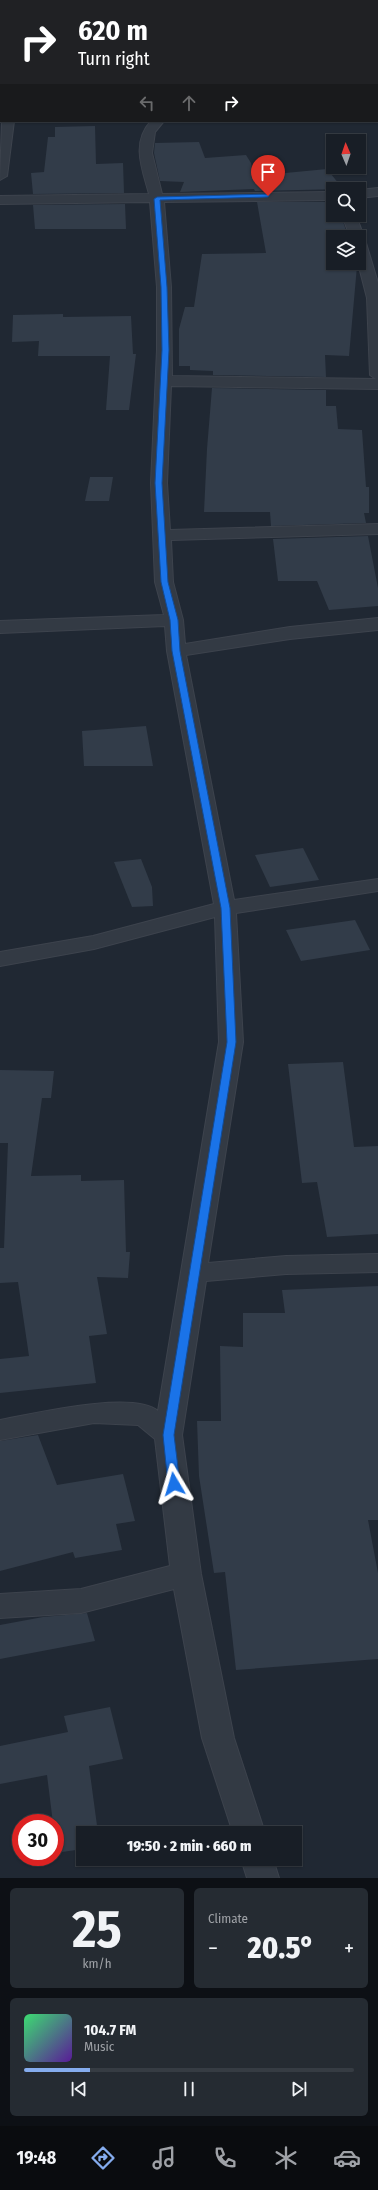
<!DOCTYPE html>
<html lang="en">
<head>
<meta charset="utf-8">
<style>
	body { margin:0; font-family:"Fira Sans Condensed",sans-serif; background:#252b32; color:#f1f3f6; height:100vh; display:flex; flex-direction:column; font-size:15px; white-space:nowrap }
	* { box-sizing:border-box; margin:0 }
	p { font-size:13px; color:#9fa2a7 }
	.icon { flex:none; width:22px; height:22px; fill:none; stroke:currentColor; stroke-width:2; stroke-linecap:round; stroke-linejoin:round }
	.map { position:relative; height:1878px; overflow:hidden }
	.sheet { display:flex; flex-direction:column; gap:10px; padding:10px; background:#0d1015; flex:1 }
	.sheet>* { flex:none }
	.banner { position:absolute; left:0px; top:0px; width:378px; height:122px; box-shadow:0 1px 3px #0004,0 0 0 1px #363c43; background:#202124; color:#fff; overflow:hidden }
	.needle { width:26px; rotate:358deg }
	.tools { position:absolute; left:326px; top:134px; display:grid; gap:8px }
	.tools a { display:grid; place-items:center; width:40px; height:40px; border-radius:0px; background:#181e26; box-shadow:0 1px 3px #0004,0 0 0 1px #363c43; font-size:20px }
	.speed { position:absolute; left:12px; top:1814px; display:flex; gap:8px; font-size:20px; font-weight:700; text-align:center }
	.speed>* { display:grid; place-content:center; width:52px; height:52px; border-radius:50%; background:#181e26; box-shadow:0 1px 3px #0004,0 0 0 1px #363c43; line-height:1 }
	.speed .limit { border:6px solid #d22; background:#fff; color:#111 }
	.pin { position:absolute; display:grid; place-items:center; width:34px; height:34px; color:#fff; margin:-41px -17px; border-radius:50% 50% 50% 0; rotate:-45deg; box-shadow:0 0 4px #0007 }
	.pin .icon { rotate:45deg }
	.me { position:absolute; width:44px; margin:-22px; rotate:353deg; stroke-linejoin:round; filter:drop-shadow(0 0 3px #0008) }
	.turn { display:flex; align-items:center; gap:14px; height:84px; padding:0 12px; font-size:18px }
	.turn .icon { width:52px; height:52px; stroke-width:2.5 }
	.turn b { display:block; font-size:28px; line-height:34px }
	.lanes { display:flex; align-items:center; height:38px; padding:0 12px; background:#0003; justify-content:center; gap:20px; direction:ltr }
	.lanes .off { opacity:.35 }
	.big { font-size:30px; font-weight:800; line-height:1.1 }
	.sheet .widget { flex:1; display:flex; flex-direction:column; justify-content:center; gap:6px; min-width:0; padding:0 14px; border-radius:6px; background:#252b32 }
	.sheet .dial { align-items:center; gap:0 }
	.dial b { font-size:52px; line-height:1 }
	.song { display:flex; align-items:center; gap:12px }
	.cover { width:48px; height:48px; border-radius:6px; background:linear-gradient(135deg,hsl(140 70% 55%),hsl(270 70% 35%)) }
	.played { height:4px; border-radius:2px; background:linear-gradient(90deg,#85acee 20%,#363c43 20%) }
	.keys { display:flex; justify-content:space-around; direction:ltr }
	.heat { display:flex; justify-content:space-between; align-items:center; font-size:22px; direction:ltr }
	.sheet .tiles { flex:1; display:grid; gap:10px; grid-template-columns:1fr 1fr }
	.widget:last-child { grid-column:span 2 }
	.trip { position:absolute; left:76px; top:1826px; width:226px; height:40px; border-radius:0px; background:#181e26; box-shadow:0 1px 3px #0004,0 0 0 1px #363c43; font-weight:800; line-height:40px; text-align:center }
	.tab-bar { display:flex; height:64px; justify-content:space-around; align-items:center; background:#0a0c0f; color:#9fa2a7 }
	.tab-bar .icon { width:28px; height:28px }
	.tab-bar .on { color:#85acee }
	.tab-bar b { font-size:18px; color:#f1f3f6 }
	.map>svg:first-child { display:block }
	.building { fill:#323c49 }
	.lines { fill:none; stroke-linecap:round; stroke-linejoin:round }
	.street-casing { stroke:#3d434d; stroke-width:2 }
	.street { fill:#333a44; fill-rule:evenodd }
	.route { fill:#1a73e8; stroke:#114b97 }
</style>
</head>
<body>
<div class="map">
<svg width="378" height="1878" viewBox="0 0 378 1878">
	<rect width="100%" height="100%" fill="#202833"/>
	<path class="building" d="M95,126l1,38 27,-1 1,30 -91,1 -2,-21 13,-1 4,-35h7v-10z
		M199,142l6,16 41,-3 5,8 3,13 73,-7 16,20 -88,2 -1,-2 -74,3 4,-10 -24,-1 -6,-28 1,-10z
		M257,202h76v13h8l7,22h-15v26h24v3l-8,90 -24,-1 1,22 -113,-2v-4l-23,-1v-4h-11v-37l6,-22h9l8,-53 64,-1z
		M125,204l1,25h-91l-2,-24z
		M63,314v3l68,-1 2,38h3l-7,56h-23l4,-54h-72l1,-15 -27,1 1,-27z
		M212,388l114,2v16h10l2,23 24,1 4,57h3v26h-5l2,10 -95,3 -1,-14h-66l3,-63z
		M90,477h23l-4,24h-24z
		M368,536l10,52v18l-49,4 -12,-29h-39l-5,-42z
		M146,726l7,40h-69l-2,-35z
		M303,848l16,32 -49,7 -15,-32z
		M141,859l11,28 1,19 -21,1 -18,-45z
		M355,920l15,30 -69,11 -15,-31z
		M343,1062l11,85 24,-1v88l-51,3 -10,-55 -15,1 -14,-119z
		M0,1070l54,1 -3,27h-9l-11,78 50,-1v6l43,-1 2,72h4l-2,26 -31,-1 10,57 -18,2 7,47 -96,10v-34l29,-3 -11,-74 -18,1v-35h4l4,-105h-8z
		M378,1286v234h-10l10,53v86l-142,11 -11,-98 -11,1 -15,-97 -2,-55h24l-1,-75 23,1v-34h42l-3,-23z
		M38,1435l19,50 66,-11 12,47 -19,3 6,26 -47,8 -2,-6 -73,19v-130z
		M87,1613l8,28 -95,18v-34l43,-8z
		M110,1707l13,52 -34,7 9,67h-15v16l-28,4v-30h-2l-6,-48 -47,9v-38l68,-14 -4,-16z"/>
	<g class="lines">
		<g class="street-casing">
			<path id="street" d="M12,0h12v1h-12z
				M190,0h14l1,1h-14z
				M377,26h1v6h-1z
				M377,55l1,1v8l-1,-1z
				M0,101h1v8h-1z
				M2,121h12l-7,55 -7,4z
				M151,121h13l-9,11 -3,21 10,41 171,-2v8l-169,2 7,85 1,89 204,3 -6,-4 -3,-77 -9,-35 1,-26h-9l-8,-22h14l8,22 -2,3 4,3 12,40v106l-207,-3 -4,97 3,47 208,-6v10l-207,6 2,42 10,38 2,24 105,-17 88,-9v12l-88,9 -104,16 48,245 144,-21v12l-142,22 7,129 -35,221 78,-7 92,-2v18l-92,2 -80,7 -24,154 19,139 33,164 31,95h-32l-31,-95 -28,-149 -93,24 -81,5v-24l81,-5 89,-23 -15,-127 -17,-14 -44,-2 -94,17v-20c33,-6 133,-30 158,-9l61,-369 -4,-125 -121,32 -94,17v-14l93,-16 121,-32 -47,-253 -2,-25 -165,7v-12l164,-6 -9,-33 -4,-99 6,-133v-63l-7,-85 -150,2v-8l149,-2c-7,-26 -18,-51 2,-73z
				M378,188v8l-19,2v-8z
				M241,1859h32l6,19h-32z"/>
		</g>
		<use href="#street" class="street"/>
	</g>
	<path class="route" d="M270,194l-2,3 -108,3 7,87 2,63 -7,133 6,99 10,38 2,31 50,257 6,134 -62,393 6,49 -6,5 -6,-5 -5,-49 64,-393 -6,-134 -49,-257 -2,-31 -9,-38 -6,-99 7,-133 -1,-63 -7,-88 3,-2z"/>
</svg>
<div class="tools">
<a><svg class="needle" viewBox="-14 -14 28 28"><path d="M0-13l5 13h-10z" fill="#e53935"/><path d="M0 13l5-13h-10z" fill="#9fa2a7"/></svg></a>
<a><svg class="icon" aria-label="search" viewBox="0 0 24 24"><circle cx="10" cy="10" r="6"/><path d="M15 15l6 6"/></svg></a>
<a><svg class="icon" aria-label="layers" viewBox="0 0 24 24"><path d="M12 4l9 5-9 5-9-5zM3 14l9 5 9-5"/></svg></a>
</div>
<div class="speed"><div class="limit">30</div></div>
<div class="pin" style="left:268px;top:196px;background:#d93025"><svg class="icon" aria-label="arrive" viewBox="0 0 24 24"><path d="M6 21V4h12l-3 4 3 4H6"/></svg></div>
<svg class="me" style="left:174px;top:1484px" viewBox="-20 -20 40 40"><path d="M0-17L14 15 0 8-14 15z" fill="#1a73e8" stroke="#fff" stroke-width="4"/></svg>
<div class="trip">19:50 · 2 min · 660 m</div>
<div class="banner">
<div class="turn"><svg class="icon" aria-label="right" viewBox="0 0 24 24"><path d="M7 20v-9h11M14 6l5 5-5 5"/></svg><div><b>620 m</b>Turn right</div></div>
<div class="lanes"><svg class="icon off" aria-label="left" viewBox="0 0 24 24"><path d="M17 20v-9H6M10 6l-5 5 5 5"/></svg><svg class="icon off" aria-label="ahead" viewBox="0 0 24 24"><path d="M12 20V5M6 11l6-6 6 6"/></svg><svg class="icon" aria-label="right" viewBox="0 0 24 24"><path d="M7 20v-9h11M14 6l5 5-5 5"/></svg></div>
</div>
</div>
<section class="sheet">
<div class="tiles">
<div class="widget dial"><b>25</b><p>km/h</p></div>
<div class="widget"><p>Climate</p>
<div class="heat"><a>−</a><b class="big">20.5°</b><a>+</a></div>
</div>
<div class="widget">
<div class="song"><i class="cover"></i><div><b>104.7 FM</b><p>Music</p></div></div>
<div class="played"></div>
<div class="keys"><svg class="icon" aria-label="previous" viewBox="0 0 24 24"><path d="M18 5L8 12l10 7zM5 5v14"/></svg><svg class="icon" aria-label="pause" viewBox="0 0 24 24"><path d="M8 5v14M16 5v14"/></svg><svg class="icon" aria-label="next" viewBox="0 0 24 24"><path d="M6 5l10 7-10 7zM19 5v14"/></svg></div>
</div>
</div>
</section>
<nav class="tab-bar">
<b>19:48</b>
<svg class="icon on" aria-label="directions" viewBox="0 0 24 24"><path d="M12 3l9 9-9 9-9-9zM9 14v-3h6M13 9l2 2-2 2"/></svg>
<svg class="icon" aria-label="music" viewBox="0 0 24 24"><path d="M9 18V5l10-2v13"/><circle cx="6" cy="18" r="3"/><circle cx="16" cy="16" r="3"/></svg>
<svg class="icon" aria-label="phone" viewBox="0 0 24 24"><path d="M5 4h4l2 5-3 2q2 4 5 5l2-3 5 2v4C11 20 4 13 5 4z"/></svg>
<svg class="icon" aria-label="climate" viewBox="0 0 24 24"><path d="M12 3v18M4 7l16 10M4 17L20 7"/></svg>
<svg class="icon" aria-label="car" viewBox="0 0 24 24"><path d="M5 17H2v-5l4-1 3-4h7l3 4 3 1v5h-3M9 17h6M6 11h13"/><circle cx="7" cy="17" r="2"/><circle cx="17" cy="17" r="2"/></svg>
</nav>
</body>
</html>
